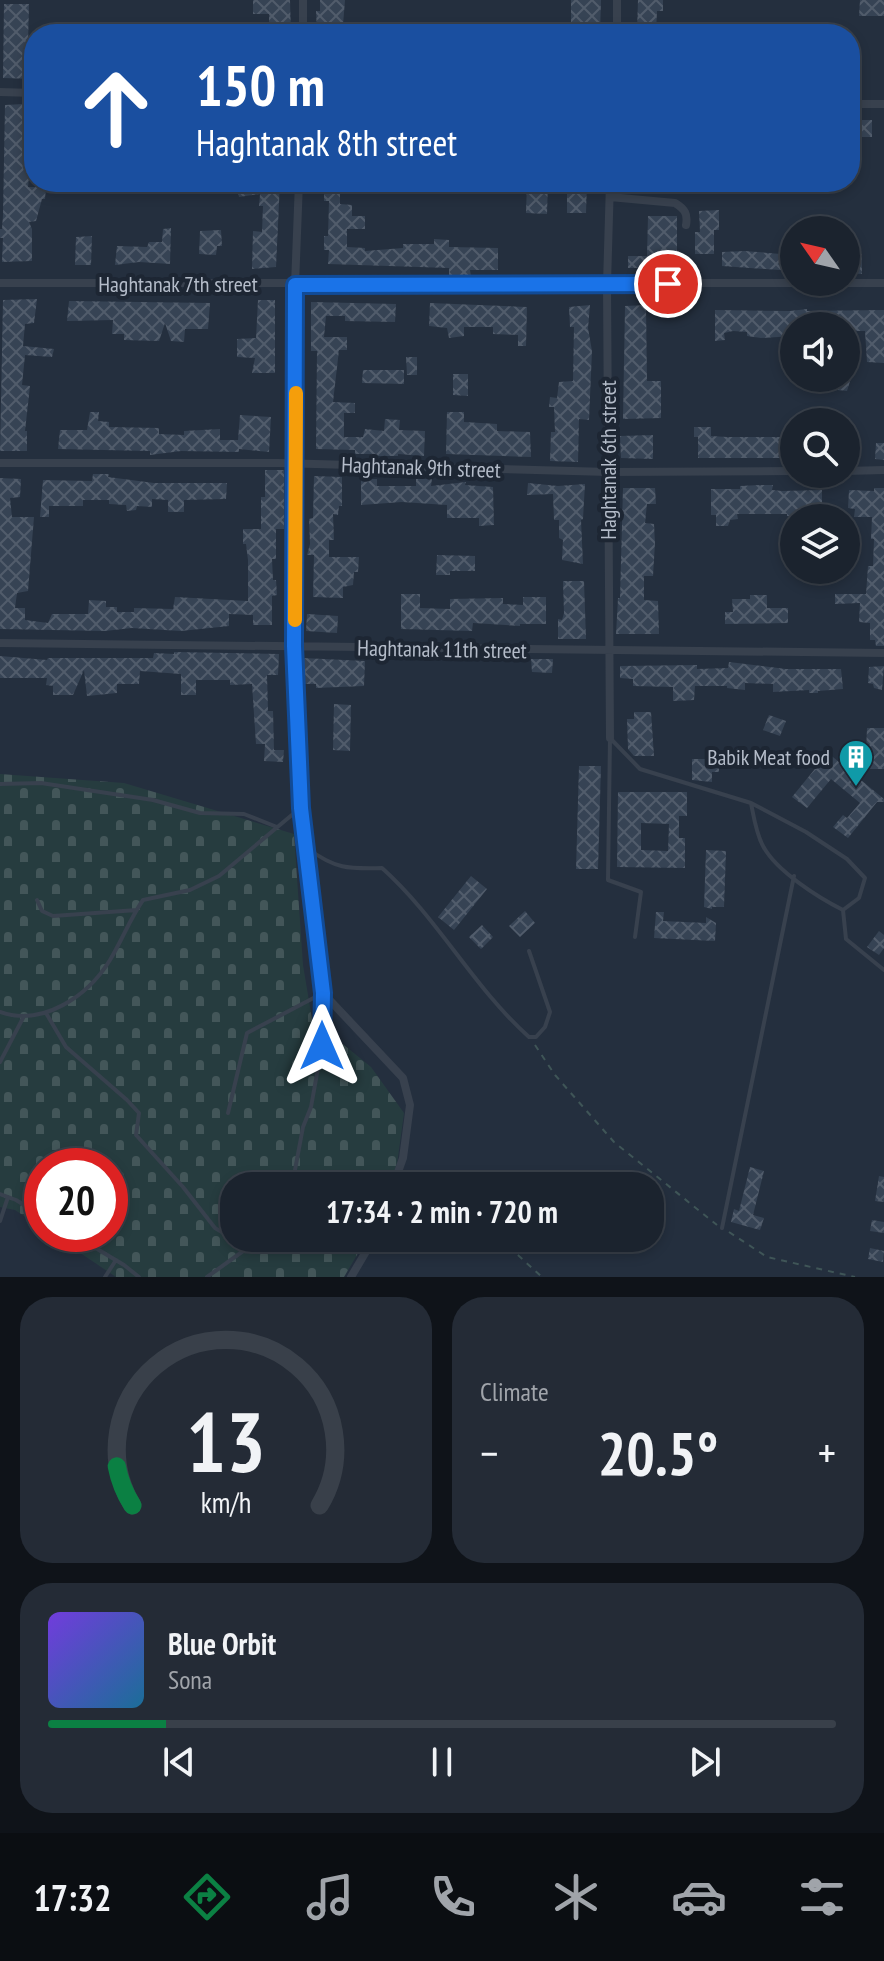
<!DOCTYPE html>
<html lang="en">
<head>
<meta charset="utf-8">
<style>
	body { margin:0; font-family:"PT Sans Narrow",sans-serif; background:#242b36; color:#f1f3f6; height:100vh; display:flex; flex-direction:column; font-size:30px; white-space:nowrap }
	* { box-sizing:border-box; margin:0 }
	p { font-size:26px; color:#a0a4aa }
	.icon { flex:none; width:44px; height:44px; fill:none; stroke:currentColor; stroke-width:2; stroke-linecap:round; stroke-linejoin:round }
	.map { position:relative; height:1277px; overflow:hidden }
	.details { display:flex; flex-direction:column; gap:20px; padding:20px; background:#0f1319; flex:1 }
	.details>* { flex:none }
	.top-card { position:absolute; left:24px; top:24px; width:836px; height:168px; border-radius:32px; box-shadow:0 4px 12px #0003,0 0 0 2px #39404a; background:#1a4fa0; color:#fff; overflow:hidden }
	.needle { width:52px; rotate:304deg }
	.controls { position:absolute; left:780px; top:216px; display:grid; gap:16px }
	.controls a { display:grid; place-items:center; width:80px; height:80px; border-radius:50%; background:#1b232e; box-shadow:0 4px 12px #0003,0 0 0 2px #39404a; font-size:40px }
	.speed { position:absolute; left:24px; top:1148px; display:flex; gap:16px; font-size:40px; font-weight:700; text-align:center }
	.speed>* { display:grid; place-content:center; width:104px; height:104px; border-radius:50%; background:#1b232e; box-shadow:0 4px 12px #0003,0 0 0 2px #39404a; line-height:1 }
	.speed .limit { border:12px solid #d22; background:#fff; color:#111 }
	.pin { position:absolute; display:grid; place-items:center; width:68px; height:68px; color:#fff; margin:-34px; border:4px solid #fff; border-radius:50%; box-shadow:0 2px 8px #0007 }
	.me { position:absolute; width:88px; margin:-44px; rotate:0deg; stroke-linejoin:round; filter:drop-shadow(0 0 6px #0008) }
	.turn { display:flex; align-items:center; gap:28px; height:168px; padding:0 40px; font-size:36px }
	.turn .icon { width:104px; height:104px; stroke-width:2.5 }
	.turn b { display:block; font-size:56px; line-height:68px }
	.big { font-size:60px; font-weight:700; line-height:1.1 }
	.details .tile { flex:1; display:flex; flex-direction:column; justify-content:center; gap:12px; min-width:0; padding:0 28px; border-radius:32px; background:#242b36 }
	.details .dial { align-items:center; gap:0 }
	.dial svg { height:208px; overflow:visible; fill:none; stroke:#39404a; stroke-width:7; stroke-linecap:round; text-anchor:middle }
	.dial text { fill:#f1f3f6; stroke:none }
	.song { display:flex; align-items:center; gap:24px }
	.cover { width:96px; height:96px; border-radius:12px; background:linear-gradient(135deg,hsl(260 70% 55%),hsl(200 70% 35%)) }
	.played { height:8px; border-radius:4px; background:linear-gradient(90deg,#0b8043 15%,#39404a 15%) }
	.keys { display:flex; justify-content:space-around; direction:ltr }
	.heat { display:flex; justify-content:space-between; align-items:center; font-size:44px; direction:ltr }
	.details .tiles { flex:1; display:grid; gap:20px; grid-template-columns:1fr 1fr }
	.tile:last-child { grid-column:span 2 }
	.trip { position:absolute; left:220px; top:1172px; width:444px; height:80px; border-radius:32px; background:#1b232e; box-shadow:0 4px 12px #0003,0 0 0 2px #39404a; font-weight:700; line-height:80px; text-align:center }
	.tab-bar { display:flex; height:128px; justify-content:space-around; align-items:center; background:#0b0e12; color:#a0a4aa }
	.tab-bar .icon { width:56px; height:56px }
	.tab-bar .selected { color:#0b8043 }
	.tab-bar b { font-size:36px; color:#f1f3f6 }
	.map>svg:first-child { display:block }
	.cemetery { fill:url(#cemetery-stones) }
	.building { fill:url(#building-cross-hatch); fill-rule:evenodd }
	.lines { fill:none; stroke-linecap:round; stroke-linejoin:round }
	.path { stroke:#3f5557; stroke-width:2; stroke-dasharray:6 6; stroke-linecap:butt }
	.service { stroke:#38414e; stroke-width:4 }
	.minor { stroke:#38414e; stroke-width:8 }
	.route-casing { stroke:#114b97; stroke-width:20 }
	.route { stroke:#1a73e8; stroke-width:14 }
	.slow { stroke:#f59e0b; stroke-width:14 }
	.labels { text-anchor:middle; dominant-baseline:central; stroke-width:8; stroke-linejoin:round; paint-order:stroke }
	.street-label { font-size:22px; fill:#b4bcc9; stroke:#1d2633 }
	.poi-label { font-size:22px; fill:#b4bcc9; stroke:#1d2633; text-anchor:end }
</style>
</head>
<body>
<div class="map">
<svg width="884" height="1277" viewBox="0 0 884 1277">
	<defs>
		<pattern id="cemetery-stones" width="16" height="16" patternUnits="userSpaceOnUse" patternTransform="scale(2)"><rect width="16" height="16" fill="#263c3f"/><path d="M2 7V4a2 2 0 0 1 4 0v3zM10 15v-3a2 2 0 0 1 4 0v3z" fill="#435659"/></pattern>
		<pattern id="building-cross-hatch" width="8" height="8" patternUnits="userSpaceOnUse" patternTransform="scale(2)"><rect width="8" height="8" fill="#364354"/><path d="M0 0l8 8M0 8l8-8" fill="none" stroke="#515c6b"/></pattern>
	</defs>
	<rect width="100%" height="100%" fill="#242f3e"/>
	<path class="cemetery" d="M0,774l124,9 170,51 9,131 9,54 59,48 33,46 -7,51 -9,22h-154v52h133l-23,39h-228l-64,-43h58v-68h-68v62l-27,-18 -15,-3z"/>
	<path class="building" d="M253,0h37l1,34h-22v-20h-16z
		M320,0h25l-2,25h-8v9h-18l-1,-23h4z
		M571,0h30l-1,34h-29z
		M638,0h25v11h-6l-1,21 -19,-1z
		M860,0h24v16h-25z
		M4,4h25l-1,40h4l-2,18h4v17l-31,-1z
		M23,104v3l6,6 -4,48h6l-3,26h18l-1,12h-3l-6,22 -7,1 3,7v32l-30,1 1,-24h-3v-9h2l1,-14 2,-110z
		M850,120h22v17h-22z
		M249,182h31l-4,85 -24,2 1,-38 9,1 1,-26h-4l1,-12 -21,3 -2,-10 12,-2z
		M527,182h21l-1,32 -21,-1z
		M567,182h20l-1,31h-19z
		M655,182h18l-1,9h-17z
		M324,183h16v21l12,1v11h13v13h-18v18l18,1v3l38,-3v-4h31v-5l15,1v7l49,1v22h-28l1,6h-22v-8l-121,-4 1,-14h-5v-14h4l1,-35h-5z
		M719,210v20h-5v24h-19v-22h5l-1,-21z
		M648,216h29v52h-49v-12h19z
		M171,228l-1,36 -31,-2 -24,3 2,-19 30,1 2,-5h13l1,-13z
		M221,230l1,16h-5l-1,9 -17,-1 1,-23z
		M92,236l-1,29h-16l1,-28z
		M745,251l49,4v16l-72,-5v-14z
		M846,254h16v20l-16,-1z
		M37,299l-3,24 -9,1 -2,22 31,3 -2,8 -27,-2 -3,30 8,1 -5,45h2v20h-27l3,-151z
		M258,300h17v73h-23l3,-15 -18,-1v-18l19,-1z
		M69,301l141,2 -2,26h-23l-1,13 -13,-1 -6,-18 -6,18 -35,-1v-6h-12l1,-14 -46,1z
		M311,302l85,2 -1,18 -50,-1v-5h-19l-2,21h23v13h-8l-6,52 22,1v10h-11v24h19l2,-8 19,2 1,-12 15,1 -1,10 26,1 -1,25 -26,-2v2h-27v-2h-16v-4l-39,-1 1,-98h-6z
		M430,303l97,4 -1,39h-8v-11l-25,-1v-7h-29v9l-15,2 -2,-10 -18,-2z
		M590,305l-2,23 4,23 -3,69 -10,-1 -1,43 -28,-1 1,-29h4l-1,-25h-5l1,-10 7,1 2,-16 14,-1 1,-54h-4l-1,-20z
		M646,305l1,76h14v37l-38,1 2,-113z
		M807,309v2l77,-1v53l-17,-1 -2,-31h-19v-5h-52v10l-33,2 -14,-2v-4l-14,-1 -9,2 1,7 -10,1v-31l75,1z
		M406,357h11v18h-10z
		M363,370h41v14l-42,-1z
		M453,374h15v22l-15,-1z
		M841,378h10l-4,13 -9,-1z
		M90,412h9l-1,9 11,1v5l50,1v6l25,1v-4l36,-2v11h18l2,-25 31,2 -2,35 -30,-3v3l-58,-1 -31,4v-4l-92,-2 2,-19h27z
		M447,412h17v10l33,2v7l33,1 1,25 -85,-3z
		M694,427h17v9l16,1h58l1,-6h8v27h-96v-21h-4z
		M653,435v24l-32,-1 -1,-22z
		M856,436v21l-10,1v-21z
		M876,443h8v17l-9,-1z
		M265,470h19v59h-8v30h-4l1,21h3l1,15 -5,1v29h-19v-10l-24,-1v12l-48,5 -49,-3 -27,3 -105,-2v-151l21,1 -1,18 -10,1 2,19h22l-6,74 -11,2 -2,15h10v12l23,3 4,-9h36l1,-14 17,1v6h11v5h17v-4l39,1 2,-12 73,4v-41l-2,-16h-3v-15h18v-32h4z
		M93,474h16l-1,3 46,6h73l-1,16 -42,1v12h-16v-12l-16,-1v8l-15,-1 -1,4 -9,1 -1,-6 -17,-1v-4h-26v6h-34v11h-9l3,-37 49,1z
		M314,476l28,1v29h-3l-1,9 -5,-1 1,26h-5v17h30l-1,15h-4l-1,13 -10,2v11l-30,-1 1,-42h-7l3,-11 -1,-25 4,-1z
		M361,479h16v7h39v-7h16l-1,7 35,-4 -1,3 28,2 1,38 -15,1v-8h-32v-13l-45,-3 -41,3z
		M528,483l30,3 27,-2 -2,35 -2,1 2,44 -21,-4 1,-20 -4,-2v-18h-5l-1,-26 -26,1z
		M759,485h14l-1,5 10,1 40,-1v19l-18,-1 -1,10 -16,-2v-2h-50l1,5 -8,1 -2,6h-12v-11h-5v-26h29v-3z
		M623,488h32l1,16h-9l-2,19 9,1 1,19 -2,33h-9v24l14,1 1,33h-43l2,-36h2z
		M874,488h10v158h-8l-1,-6h-5v-17l-11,-1 1,-19 -25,1v-10h31l2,-28h5l1,-27h-3l1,-22h-18l1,-8 -7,-1 1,-18 25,1z
		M437,555l38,1v15h-25v4h-14z
		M563,581h21l2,58h-28v-20l4,1 2,-7z
		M401,594h19v14l30,1v-10l53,-1v6l20,1v-8h23v27h-26v2l-47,-3 -1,8 -71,-2z
		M750,595h17v13h21v15l-63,1v-12h8l-1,-13h18z
		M307,614l31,2 -1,17 -31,-2z
		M174,652l105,2 -1,21h-11l1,36h5l1,39h10l-1,12 -19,-1 1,-17h-9l-4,-60 -22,1v-5h-34v15h-15v-21l-41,-3 -1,13h-22v9l-30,3 -3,-26 -11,25h-20v-9l-7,-1 1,-7h-47v-22l47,4 1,-2h105l1,-5 20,1z
		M303,658l62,3 -1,25 -48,2v-4h-13z
		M531,659h22l-1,14 -20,-1z
		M729,662l57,7h55l2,20 -25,2v2h-9v-3l-36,2v-8l-28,-1v7l-18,-2v-2h-32l-1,14 -21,1v-14l-40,-1v-7l-13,-1v-12l77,-1v4l31,-1z
		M884,666l-2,24 -8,-2 -1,-4 -5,-1 1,-16z
		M334,704l17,1 -1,46 -17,-1z
		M634,712h17l3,44h-20l-6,-7 -1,-30h7z
		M769,715l17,6 -6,15 -17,-6z
		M867,728h17v41h-27l1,-17h8z
		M828,753l56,46v3h-7l-29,36 -15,-11 10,-12 4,3 13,-15 -29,-24 -24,29 -15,-11z
		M692,759h27v13h-7v10l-20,-2z
		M579,766h22l-3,103h-22z
		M618,792h69v24h-8v22h6v30l-68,-1zM641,823l28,1 -1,27 -27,-1z
		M706,850l20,1 -2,56h-12v2l-8,-2z
		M471,876l16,13 -33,41 -16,-13z
		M525,911l10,12 -15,14 -11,-11z
		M656,912h8l-1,9 43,2v-6l10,6 -1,18 -61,-3z
		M482,925l11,12 -12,12 -12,-12z
		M879,931l5,4v13l-5,7 -12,-8z
		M750,1167l14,4 -11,44 11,3 -4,12 -29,-8 3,-13 5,2z
		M879,1176l5,1v25l-9,-1z
		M872,1220l12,2v11l-14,-2z
		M870,1248l14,3 -1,11 -15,-3z"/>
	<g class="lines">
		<path class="path" d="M535,1045l20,30 59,67 103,83
			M729,1232l38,25 88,20
			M509,1247l33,30"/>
		<path class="service" d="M610,738l30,31 111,34 55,29 41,27 18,19 -6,20 -16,12
			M610,738l-2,142 33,12 -6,45
			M0,784l41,-1 112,17 47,13 44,1 33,13
			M751,803c3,15 5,30 12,43 13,25 56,52 80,64
			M307,848c28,21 41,21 75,20 56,50 91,119 147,169h7l9,-10 5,-15 -21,-61
			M37,900l5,11 11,5 84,-6
			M843,910l3,29 38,31
			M0,1012c43,15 88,-16 110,-52 12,-20 20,-41 33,-60l47,-10 29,-14 80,-67
			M46,1013l20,34 61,53 12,13 -3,22 47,52 32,41 22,13 16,3
			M0,1062l24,-46
			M228,1113l19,-80 76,-40
			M292,1186l11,-59 8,-20 11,-61 1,-51
			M0,1194l16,6 26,16
			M0,1221l8,-24
			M722,1228l72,-352
			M72,1234l52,31 15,12
			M105,1277l11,-17
			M207,1277l46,-33 15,-6"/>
		<path class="minor" d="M303,34v-34
			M617,34v-34
			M0,92l34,1
			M850,104h34
			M299,182l-4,103 -1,361 7,162 22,185 80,85 7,27 -7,53 -10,28
			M610,197l65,6c10,6 13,11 11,22
			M0,283h884
			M0,463h278l331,9 185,-1
			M846,471l38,-1
			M0,643l884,10
			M610,738l-3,-454 3,-102
			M351,1277l23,-39"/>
	</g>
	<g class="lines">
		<g class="route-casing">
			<path id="route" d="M322,1046l1,-53 -22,-185 -7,-162 1,-361 373,-1"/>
		</g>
		<use href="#route" class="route"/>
		<path class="slow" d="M295,620l1,-227"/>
	</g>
	<defs>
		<g id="building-pin" transform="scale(1.8)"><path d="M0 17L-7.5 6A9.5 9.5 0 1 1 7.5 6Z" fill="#0f9aa8" stroke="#1d2633"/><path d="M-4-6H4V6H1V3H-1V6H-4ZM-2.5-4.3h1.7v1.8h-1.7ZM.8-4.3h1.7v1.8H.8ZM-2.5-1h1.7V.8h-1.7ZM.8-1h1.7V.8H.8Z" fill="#fff"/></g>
	</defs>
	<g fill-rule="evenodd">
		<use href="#building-pin" x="856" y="757"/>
	</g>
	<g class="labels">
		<g class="street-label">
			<text x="178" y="284">Haghtanak 7th street</text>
			<text transform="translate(608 460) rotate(-90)">Haghtanak 6th street</text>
			<text transform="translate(421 467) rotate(2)">Haghtanak 9th street</text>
			<text transform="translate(442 649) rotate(1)">Haghtanak 11th street</text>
		</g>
		<g class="poi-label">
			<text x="830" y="757">Babik Meat food</text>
		</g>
	</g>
</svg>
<div class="controls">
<a><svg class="needle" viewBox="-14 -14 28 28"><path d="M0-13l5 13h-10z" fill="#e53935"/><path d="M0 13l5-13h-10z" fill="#a0a4aa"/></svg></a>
<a><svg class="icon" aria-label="sound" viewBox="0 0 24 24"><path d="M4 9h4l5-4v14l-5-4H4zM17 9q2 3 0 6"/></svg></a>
<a><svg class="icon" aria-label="search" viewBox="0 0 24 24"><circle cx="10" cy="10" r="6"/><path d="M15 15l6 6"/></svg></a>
<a><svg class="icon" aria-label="layers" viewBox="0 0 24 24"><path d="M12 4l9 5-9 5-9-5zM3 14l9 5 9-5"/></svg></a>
</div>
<div class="speed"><div class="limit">20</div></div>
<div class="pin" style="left:668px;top:284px;background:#d93025"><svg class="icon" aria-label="arrive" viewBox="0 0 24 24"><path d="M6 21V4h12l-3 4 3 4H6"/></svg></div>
<svg class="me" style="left:322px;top:1046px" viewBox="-20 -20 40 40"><path d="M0-17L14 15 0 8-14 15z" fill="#1a73e8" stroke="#fff" stroke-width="4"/></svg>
<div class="trip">17:34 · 2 min · 720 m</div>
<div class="top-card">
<div class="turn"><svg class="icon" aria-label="ahead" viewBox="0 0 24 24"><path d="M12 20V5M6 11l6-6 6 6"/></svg><div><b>150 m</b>Haghtanak 8th street</div></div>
</div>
</div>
<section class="details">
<div class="tiles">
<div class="tile dial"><svg viewBox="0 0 100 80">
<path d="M14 69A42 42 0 1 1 86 69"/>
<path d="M14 69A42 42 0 0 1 8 54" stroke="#0b8043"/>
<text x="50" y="56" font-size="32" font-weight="700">13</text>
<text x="50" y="72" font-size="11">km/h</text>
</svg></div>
<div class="tile"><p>Climate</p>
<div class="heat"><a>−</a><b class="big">20.5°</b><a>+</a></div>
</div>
<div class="tile">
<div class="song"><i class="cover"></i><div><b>Blue Orbit</b><p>Sona</p></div></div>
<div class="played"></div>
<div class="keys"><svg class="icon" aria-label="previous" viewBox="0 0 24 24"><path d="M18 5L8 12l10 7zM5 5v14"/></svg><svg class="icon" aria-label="pause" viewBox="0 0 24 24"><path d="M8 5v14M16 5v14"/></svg><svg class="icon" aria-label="next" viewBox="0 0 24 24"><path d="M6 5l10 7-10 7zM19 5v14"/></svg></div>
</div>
</div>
</section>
<nav class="tab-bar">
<b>17:32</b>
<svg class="icon selected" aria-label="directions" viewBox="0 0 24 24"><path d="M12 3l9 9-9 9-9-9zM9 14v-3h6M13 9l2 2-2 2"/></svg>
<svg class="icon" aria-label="music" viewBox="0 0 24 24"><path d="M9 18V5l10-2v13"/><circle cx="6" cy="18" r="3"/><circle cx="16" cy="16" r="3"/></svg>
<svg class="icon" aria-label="phone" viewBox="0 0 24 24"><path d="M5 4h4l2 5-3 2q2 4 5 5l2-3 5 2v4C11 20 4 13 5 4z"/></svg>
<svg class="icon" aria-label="climate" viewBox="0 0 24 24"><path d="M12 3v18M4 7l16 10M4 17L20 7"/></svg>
<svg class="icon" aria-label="car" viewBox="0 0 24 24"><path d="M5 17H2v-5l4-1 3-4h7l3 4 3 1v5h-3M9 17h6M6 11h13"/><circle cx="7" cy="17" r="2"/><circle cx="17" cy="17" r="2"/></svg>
<svg class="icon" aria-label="filters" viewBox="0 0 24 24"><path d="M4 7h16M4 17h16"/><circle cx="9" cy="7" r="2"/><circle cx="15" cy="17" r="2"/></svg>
</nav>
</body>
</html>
